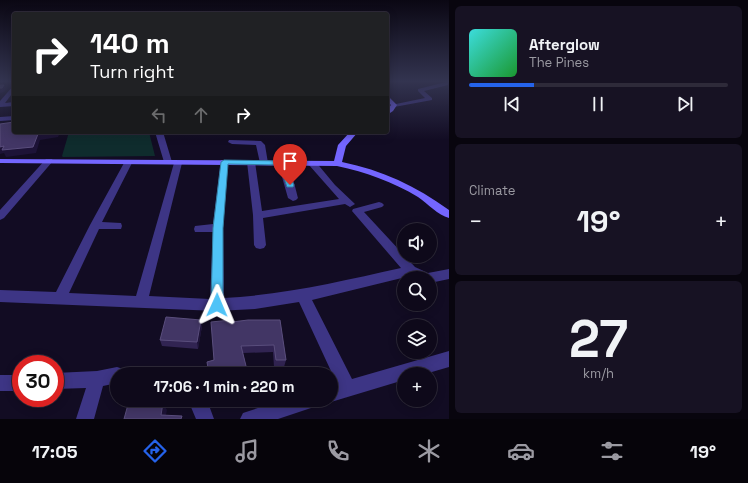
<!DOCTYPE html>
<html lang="en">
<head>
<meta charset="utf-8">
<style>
	body { margin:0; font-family:"Space Grotesk",sans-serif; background:#171223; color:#f1f3f6; height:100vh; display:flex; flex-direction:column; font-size:15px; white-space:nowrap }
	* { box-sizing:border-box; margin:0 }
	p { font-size:13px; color:#9b9aa2 }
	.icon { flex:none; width:22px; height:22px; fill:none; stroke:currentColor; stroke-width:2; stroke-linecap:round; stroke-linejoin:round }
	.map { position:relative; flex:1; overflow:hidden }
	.details { display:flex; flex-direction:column; gap:6px; padding:6px; background:#08050e; width:299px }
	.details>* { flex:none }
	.hud { position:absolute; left:12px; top:12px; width:377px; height:122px; border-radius:4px; box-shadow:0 2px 10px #0003,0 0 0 1px #2e2a39; background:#202124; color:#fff; overflow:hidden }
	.tools { position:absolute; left:397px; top:223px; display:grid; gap:8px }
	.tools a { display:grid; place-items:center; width:40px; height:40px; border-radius:50%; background:#0e091a; box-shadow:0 2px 10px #0003,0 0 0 1px #2e2a39; font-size:20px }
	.speed { position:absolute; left:12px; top:355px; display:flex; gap:8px; font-size:20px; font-weight:700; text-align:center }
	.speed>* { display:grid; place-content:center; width:52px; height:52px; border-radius:50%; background:#0e091a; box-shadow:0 2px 10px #0003,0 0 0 1px #2e2a39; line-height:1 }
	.speed .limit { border:6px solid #d22; background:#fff; color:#111 }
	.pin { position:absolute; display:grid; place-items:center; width:34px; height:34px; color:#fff; margin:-41px -17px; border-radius:50% 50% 50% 0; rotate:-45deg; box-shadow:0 0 4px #0007 }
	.pin .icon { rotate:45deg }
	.me { position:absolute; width:44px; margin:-22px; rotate:1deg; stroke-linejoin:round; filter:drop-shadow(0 0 3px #0008) }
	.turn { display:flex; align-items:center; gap:14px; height:84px; padding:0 12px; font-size:18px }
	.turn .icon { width:52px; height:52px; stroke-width:2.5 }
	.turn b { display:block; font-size:28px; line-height:34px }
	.lanes { display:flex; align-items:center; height:38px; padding:0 12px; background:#0003; justify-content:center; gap:20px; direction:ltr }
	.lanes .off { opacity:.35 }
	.big { font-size:30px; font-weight:700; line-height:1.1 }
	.details .widget { flex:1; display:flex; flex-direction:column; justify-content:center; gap:6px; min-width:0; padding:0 14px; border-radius:6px; background:#171223 }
	.details .dial { align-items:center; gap:0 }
	.dial b { font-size:52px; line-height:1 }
	.song { display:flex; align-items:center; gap:12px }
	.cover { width:48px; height:48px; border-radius:6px; background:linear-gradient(135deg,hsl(180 70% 55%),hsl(130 70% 35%)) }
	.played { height:4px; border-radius:2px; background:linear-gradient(90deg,#2563eb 25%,#2e2a39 25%) }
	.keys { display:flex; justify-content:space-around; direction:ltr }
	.heat { display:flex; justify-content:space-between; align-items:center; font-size:22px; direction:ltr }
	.trip { position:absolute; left:110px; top:367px; width:228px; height:40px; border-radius:20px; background:#0e091a; box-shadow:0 2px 10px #0003,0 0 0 1px #2e2a39; font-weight:700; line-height:40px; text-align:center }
	.tabs { display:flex; height:64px; justify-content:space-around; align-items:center; background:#06040a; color:#9b9aa2 }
	.tabs .icon { width:28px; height:28px }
	.tabs .on { color:#2563eb }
	.tabs b { font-size:18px; color:#f1f3f6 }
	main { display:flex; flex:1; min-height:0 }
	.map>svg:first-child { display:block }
	.green { fill:#0f2c2d }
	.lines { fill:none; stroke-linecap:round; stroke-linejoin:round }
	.street { fill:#3d3585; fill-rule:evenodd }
	.secondary { fill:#7466ff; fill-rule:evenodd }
	.wall { fill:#312452 }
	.shaded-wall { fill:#1d1337 }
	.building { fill:#423665; stroke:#5a4e7d }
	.route { fill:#4fc3f7; stroke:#337fa1 }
</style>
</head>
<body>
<main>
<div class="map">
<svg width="449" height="419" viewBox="0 0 449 419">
	<rect width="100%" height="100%" fill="#120c23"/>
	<path class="green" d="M69,132h80l6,24 -92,1 -1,-1z"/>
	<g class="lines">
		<path class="street" d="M446,82l2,1v2l-24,6 8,7v2l-38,7 -3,-2 34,-7 -7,-7v-2z
			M14,85v6l-9,12 9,-1v4l-14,1v-6z
			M14,116v4l-14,1v-4z
			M155,132h8l9,30 -1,2h-6l-1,-2z
			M229,140l32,1 4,4 3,18 -4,2 -4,-2 -4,-18 -24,-1 -4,-2z
			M46,159h6l1,2 -49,57 -4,2v-10z
			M221,160h6l1,2 -5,66 1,70c60,-3 118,-17 177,-30l-49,-57 1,-2 26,-7 3,1 2,2 -2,2 -18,5 51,55 13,6 21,-4v10l-19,4v-5h-16l-4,-2 -98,24 40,79 97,-28v16l-24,7h-21v6l-73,22 -6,-2h6v-14l6,-2 -38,-82 -44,7 -38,2 -217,-9v-12l56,2 34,-67 34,-62 4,-2 4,2 -30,59 19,1 1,3 -1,3h-22l-30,64 67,3 38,-133 4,-2 4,2 -33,133 61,3 3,-67h-18l-1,-3 1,-3 18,-2z
			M248,160h6l1,2 7,49 77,-12 -30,-34 -1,-2 1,-2h6l20,24 20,19 -5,3 -5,-3 -82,14 3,27 -2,3 -4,1 -4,-1 -2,-3 -1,-30 -6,-53z
			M279,161h3c8,2 14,29 16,37l-2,2 -3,1 -5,-3 -10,-35z
			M117,367l6,2 2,5h-8v9l-14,3 -9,33h-18l10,-31 -31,1v-16l42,-2z
			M0,375h21v16h-21z
			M188,400h19l7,19h-18z
			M282,400h38l-3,6 -39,13h-38l3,-6z"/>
		<path class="secondary" d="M387,95l10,10 -4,6 -6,4v-5l4,-5 -4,-4z
			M350,132h8l-12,14 -4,16c40,8 74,24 107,48v8c-11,-3 -21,-14 -31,-21 -25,-15 -52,-25 -81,-31l-337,-3v-4l334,2 4,-16z"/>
	</g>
	<path class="wall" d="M280,320l6,40 -2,7h-10l-1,-15 -30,1 5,21h-40l-1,-12 7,-2 18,-38z
		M202,326l-4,23 -36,-3 -2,-6z"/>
	<path class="shaded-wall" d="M0,81h12l-12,2z
		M4,85l2,4 -2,3 -4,1v-5z
		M48,132h12l-2,5 -18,3 -4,13 -30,4 -2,-4 -4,1v-7l38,-13z
		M201,320l1,6 -4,23 -1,-7z
		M163,403l4,7 -2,9 -4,-4z"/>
	<path class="building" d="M0,85h4l-2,3h-2z
		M14,122v10h34l-10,2 -5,13 -31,3 2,-4 -4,1v-23z
		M166,317l35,3 -4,22 -37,-2z
		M231,320l1,2 16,-2h32l6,40h-10l-2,-15 -33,1 7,28h-39l-2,-12 7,-2 -3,-38z
		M129,401l34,2 -2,12 21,1 -1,3h-57z"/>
	<linearGradient id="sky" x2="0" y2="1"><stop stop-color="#0a0713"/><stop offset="0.58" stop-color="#333450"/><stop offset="1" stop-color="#333450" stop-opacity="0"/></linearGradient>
	<rect width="449" height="140" fill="url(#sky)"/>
	<path class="route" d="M224,160l60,1 10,24 -1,2h-6l-8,-22 -51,-1 -5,64v77l-1,4 -5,2 -4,-2 -2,-4 2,-77 8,-66z"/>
</svg>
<div class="tools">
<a><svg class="icon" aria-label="sound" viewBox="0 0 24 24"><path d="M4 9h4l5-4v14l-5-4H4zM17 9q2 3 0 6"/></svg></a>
<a><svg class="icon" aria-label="search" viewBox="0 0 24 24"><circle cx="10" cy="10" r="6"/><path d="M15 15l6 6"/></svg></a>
<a><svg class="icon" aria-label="layers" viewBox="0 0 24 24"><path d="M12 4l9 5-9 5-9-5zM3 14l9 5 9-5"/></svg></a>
<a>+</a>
</div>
<div class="speed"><div class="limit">30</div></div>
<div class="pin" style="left:290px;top:185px;background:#d93025"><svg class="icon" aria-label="arrive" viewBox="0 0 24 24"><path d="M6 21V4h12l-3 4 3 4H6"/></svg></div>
<svg class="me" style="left:217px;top:305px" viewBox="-20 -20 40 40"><path d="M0-17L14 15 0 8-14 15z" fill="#4fc3f7" stroke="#fff" stroke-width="4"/></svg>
<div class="trip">17:06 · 1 min · 220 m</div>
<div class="hud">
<div class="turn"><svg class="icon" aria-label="right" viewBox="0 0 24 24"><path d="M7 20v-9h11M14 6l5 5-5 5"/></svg><div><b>140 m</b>Turn right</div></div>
<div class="lanes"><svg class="icon off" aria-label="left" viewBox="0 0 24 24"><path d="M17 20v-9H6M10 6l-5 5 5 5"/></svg><svg class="icon off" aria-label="ahead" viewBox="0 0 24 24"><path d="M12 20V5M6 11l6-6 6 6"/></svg><svg class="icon" aria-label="right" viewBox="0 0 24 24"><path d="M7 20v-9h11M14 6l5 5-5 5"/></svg></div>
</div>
</div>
<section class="details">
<div class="widget">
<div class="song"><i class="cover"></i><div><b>Afterglow</b><p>The Pines</p></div></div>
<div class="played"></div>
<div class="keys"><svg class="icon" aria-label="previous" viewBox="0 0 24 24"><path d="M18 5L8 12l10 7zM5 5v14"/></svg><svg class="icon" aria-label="pause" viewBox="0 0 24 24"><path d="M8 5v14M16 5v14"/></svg><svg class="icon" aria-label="next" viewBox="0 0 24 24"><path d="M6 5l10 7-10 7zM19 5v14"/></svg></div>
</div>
<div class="widget"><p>Climate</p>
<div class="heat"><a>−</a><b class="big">19°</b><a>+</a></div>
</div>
<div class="widget dial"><b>27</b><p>km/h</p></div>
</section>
</main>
<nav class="tabs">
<b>17:05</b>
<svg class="icon on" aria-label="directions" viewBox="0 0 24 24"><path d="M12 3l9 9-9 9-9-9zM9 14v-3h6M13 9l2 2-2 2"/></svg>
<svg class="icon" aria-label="music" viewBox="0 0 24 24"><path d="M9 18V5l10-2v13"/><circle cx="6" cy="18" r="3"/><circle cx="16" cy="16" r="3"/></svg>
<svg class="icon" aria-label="phone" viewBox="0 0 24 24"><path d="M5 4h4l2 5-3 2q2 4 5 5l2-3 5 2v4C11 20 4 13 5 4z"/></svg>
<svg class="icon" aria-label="climate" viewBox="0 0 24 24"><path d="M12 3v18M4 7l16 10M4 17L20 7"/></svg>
<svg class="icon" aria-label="car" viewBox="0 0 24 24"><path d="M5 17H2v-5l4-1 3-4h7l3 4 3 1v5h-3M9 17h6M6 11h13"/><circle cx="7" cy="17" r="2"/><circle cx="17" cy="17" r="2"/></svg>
<svg class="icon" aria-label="filters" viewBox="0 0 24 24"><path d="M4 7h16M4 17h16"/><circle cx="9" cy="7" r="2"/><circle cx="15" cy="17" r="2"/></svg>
<b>19°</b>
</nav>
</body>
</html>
